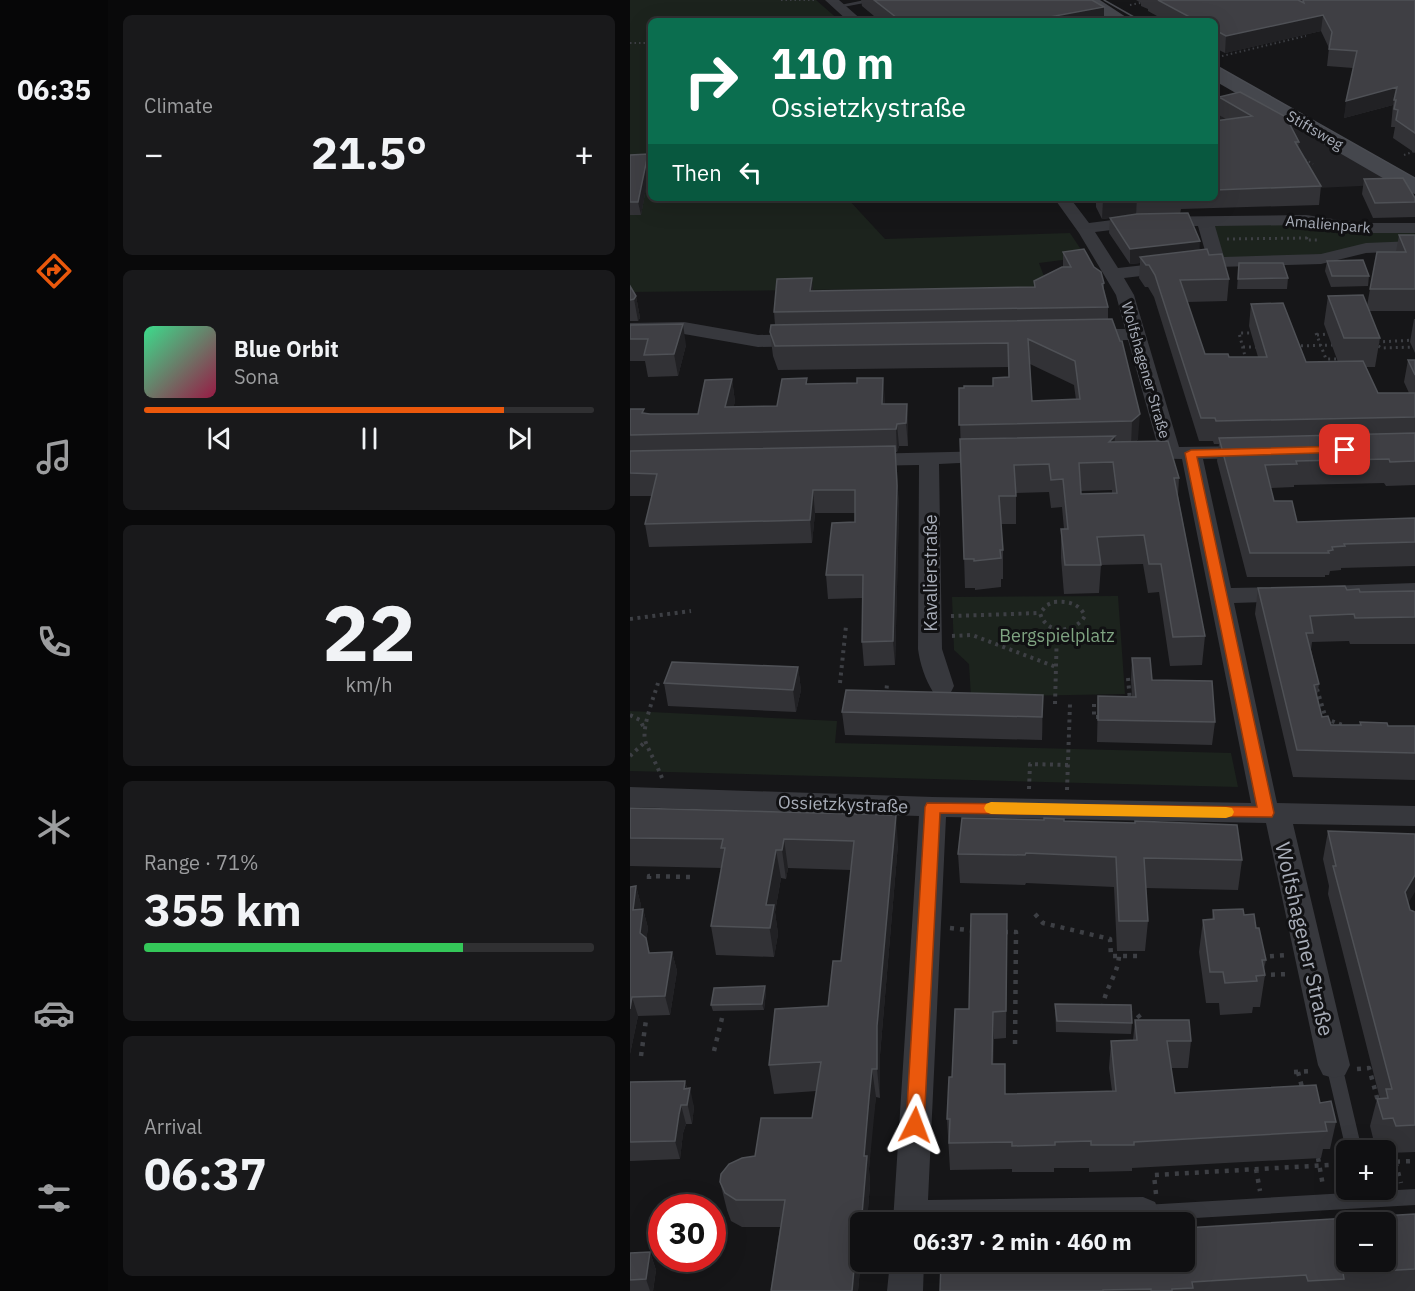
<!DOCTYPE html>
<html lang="en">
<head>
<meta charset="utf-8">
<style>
	body { margin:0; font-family:"IBM Plex Sans",sans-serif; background:#19191b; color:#f1f3f6; height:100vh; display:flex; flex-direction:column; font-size:22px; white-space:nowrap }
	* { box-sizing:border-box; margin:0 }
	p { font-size:20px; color:#9c9d9f }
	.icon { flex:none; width:33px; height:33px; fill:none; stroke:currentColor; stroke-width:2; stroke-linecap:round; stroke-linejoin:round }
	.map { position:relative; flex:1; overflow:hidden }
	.details { display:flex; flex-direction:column; gap:15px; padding:15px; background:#09090a; width:522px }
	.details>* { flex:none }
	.guide { position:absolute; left:18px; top:18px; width:570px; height:183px; border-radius:9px; box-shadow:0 6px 24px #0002,0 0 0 2px #303032; background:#0b6e4f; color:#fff; overflow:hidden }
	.fabs { position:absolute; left:706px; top:1140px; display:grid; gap:12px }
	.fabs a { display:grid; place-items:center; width:60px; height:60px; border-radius:9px; background:#101012; box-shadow:0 6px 24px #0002,0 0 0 2px #303032; font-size:30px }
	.speed { position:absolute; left:18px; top:1194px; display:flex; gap:12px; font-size:30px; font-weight:700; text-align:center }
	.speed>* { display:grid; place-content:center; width:78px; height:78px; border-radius:50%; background:#101012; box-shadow:0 6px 24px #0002,0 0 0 2px #303032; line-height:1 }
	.speed .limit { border:9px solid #d22; background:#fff; color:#111 }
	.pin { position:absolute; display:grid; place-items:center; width:51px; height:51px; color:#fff; margin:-26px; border-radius:12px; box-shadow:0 3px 9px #0006 }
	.me { position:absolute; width:66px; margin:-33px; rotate:3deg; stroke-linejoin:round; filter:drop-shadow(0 0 4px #0008) }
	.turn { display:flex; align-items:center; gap:21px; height:126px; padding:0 24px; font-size:27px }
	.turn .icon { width:78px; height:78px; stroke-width:2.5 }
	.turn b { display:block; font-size:42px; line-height:51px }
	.then { display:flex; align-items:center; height:57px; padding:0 24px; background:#0003; gap:12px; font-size:22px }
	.big { font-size:45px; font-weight:800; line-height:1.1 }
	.details .widget { flex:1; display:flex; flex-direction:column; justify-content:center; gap:9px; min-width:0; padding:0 21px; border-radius:9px; background:#19191b }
	.details .dial { align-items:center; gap:0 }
	.dial b { font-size:78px; line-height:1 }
	.song { display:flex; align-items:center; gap:18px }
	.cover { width:72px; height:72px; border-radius:9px; background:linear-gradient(135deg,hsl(150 70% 55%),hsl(340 70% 35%)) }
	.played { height:6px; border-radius:3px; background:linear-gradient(90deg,#ea580c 80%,#303032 80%) }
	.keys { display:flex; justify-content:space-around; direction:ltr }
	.heat { display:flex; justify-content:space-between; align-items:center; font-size:33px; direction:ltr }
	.charge { height:9px; border-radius:4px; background:linear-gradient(90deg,#34c759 71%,#303032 0) }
	.trip { position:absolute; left:220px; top:1212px; width:345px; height:60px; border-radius:9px; background:#101012; box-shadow:0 6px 24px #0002,0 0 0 2px #303032; font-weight:800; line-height:60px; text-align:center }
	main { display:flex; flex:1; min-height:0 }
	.tab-bar { display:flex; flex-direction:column; width:108px; justify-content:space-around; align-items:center; background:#060607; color:#9c9d9f }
	.tab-bar .icon { width:42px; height:42px }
	.tab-bar .active { color:#ea580c }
	.tab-bar b { font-size:27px; color:#f1f3f6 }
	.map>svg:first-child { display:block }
	.built { fill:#222225 }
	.green { fill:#1c231d }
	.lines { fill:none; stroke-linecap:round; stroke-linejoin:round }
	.path-far3 { stroke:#3d3f44; stroke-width:2; stroke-dasharray:1.5 3; stroke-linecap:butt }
	.path-far2 { stroke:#3d3f44; stroke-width:3; stroke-dasharray:2 4; stroke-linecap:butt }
	.path-far1 { stroke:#3d3f44; stroke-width:4; stroke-dasharray:3 4.5; stroke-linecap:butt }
	.path { stroke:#3d3f44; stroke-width:4.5; stroke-dasharray:4 6; stroke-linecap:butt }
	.lane { fill:#37383d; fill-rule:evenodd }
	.street { fill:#37383d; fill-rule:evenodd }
	.secondary { fill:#45474d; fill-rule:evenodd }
	.tram { stroke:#4a4c52; stroke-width:1.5 }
	.wall { fill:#323236; fill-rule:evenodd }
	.shaded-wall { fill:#212124 }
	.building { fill:#3f3f44; stroke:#4f5156; stroke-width:1.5; fill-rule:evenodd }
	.route { fill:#ea580c; stroke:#983908; stroke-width:1.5 }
	.slow { fill:#f59e0b }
	.labels { text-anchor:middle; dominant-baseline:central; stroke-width:6; stroke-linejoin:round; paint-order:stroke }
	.far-street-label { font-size:15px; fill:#a8adb8; stroke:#111113 }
	.street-label { font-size:18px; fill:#a8adb8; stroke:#111113 }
	.park-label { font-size:18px; fill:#7fa381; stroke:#111113 }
	.near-street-label { font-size:21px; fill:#a8adb8; stroke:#111113 }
</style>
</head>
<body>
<main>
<nav class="tab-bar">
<b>06:35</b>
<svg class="icon active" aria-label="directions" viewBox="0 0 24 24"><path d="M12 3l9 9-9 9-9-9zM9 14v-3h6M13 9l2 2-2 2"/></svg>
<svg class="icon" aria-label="music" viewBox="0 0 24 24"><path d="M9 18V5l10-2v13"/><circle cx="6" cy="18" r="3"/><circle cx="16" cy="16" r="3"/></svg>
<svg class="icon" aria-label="phone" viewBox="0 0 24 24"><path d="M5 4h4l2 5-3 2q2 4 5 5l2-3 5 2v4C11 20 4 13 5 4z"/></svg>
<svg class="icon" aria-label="climate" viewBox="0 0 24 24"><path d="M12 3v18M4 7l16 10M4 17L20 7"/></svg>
<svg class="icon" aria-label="car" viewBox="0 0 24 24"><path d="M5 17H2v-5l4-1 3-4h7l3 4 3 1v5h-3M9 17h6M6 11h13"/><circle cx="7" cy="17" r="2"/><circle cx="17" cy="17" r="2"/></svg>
<svg class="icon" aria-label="filters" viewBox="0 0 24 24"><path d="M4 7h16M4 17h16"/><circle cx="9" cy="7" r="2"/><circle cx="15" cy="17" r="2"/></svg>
</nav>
<section class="details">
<div class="widget"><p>Climate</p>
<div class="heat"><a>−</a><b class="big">21.5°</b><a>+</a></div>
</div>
<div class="widget">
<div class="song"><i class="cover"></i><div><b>Blue Orbit</b><p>Sona</p></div></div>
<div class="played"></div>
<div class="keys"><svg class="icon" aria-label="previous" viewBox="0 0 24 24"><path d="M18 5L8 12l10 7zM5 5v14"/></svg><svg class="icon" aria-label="pause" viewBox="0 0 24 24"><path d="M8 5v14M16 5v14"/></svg><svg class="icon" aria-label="next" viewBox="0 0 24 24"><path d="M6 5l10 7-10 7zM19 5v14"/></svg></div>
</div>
<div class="widget dial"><b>22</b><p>km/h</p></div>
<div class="widget"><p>Range · 71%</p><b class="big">355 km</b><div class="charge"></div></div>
<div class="widget"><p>Arrival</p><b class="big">06:37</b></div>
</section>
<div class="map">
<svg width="785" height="1291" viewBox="0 0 785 1291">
	<rect width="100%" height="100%" fill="#161618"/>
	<path class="built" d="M628,102l144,82 -187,9v-81z"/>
	<path class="green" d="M0,0h186l24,21h-189v177h196l38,41 185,-6 16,24 -47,6 9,24 -418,5z
		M678,222l107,8v13l-83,11 -108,4 -11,-34z
		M488,596l7,98 -154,3 -2,-33 -15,-14 -2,-53z
		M0,711l207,10 -2,22 396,10 7,34 -608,-16z"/>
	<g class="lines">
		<path class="path-far3" d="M151,0h34
			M500,5l25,-5
			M0,43h21
			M592,56l84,-20
			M774,155l11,-4
			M671,157l12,7"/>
		<path class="path-far2" d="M677,237l-1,3h11
			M597,239l80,-1
			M686,333l10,26h10
			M687,335l11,-1
			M785,340l-37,2 -1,3 4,3 34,-1
			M665,346l38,-1
			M613,347h14
			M616,360l-7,-27h12"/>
		<path class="path-far1" d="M424,602c14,-1 25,1 31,14 -11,18 -39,19 -45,-3l7,-8z
			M321,616l89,-3
			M0,619l61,-8
			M322,636l20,-1 84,32
			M498,678l2,23
			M28,683c-4,14 -18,48 -12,60 5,12 11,22 16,35
			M210,683l6,-57
			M687,689l9,30 17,6
			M256,696l1,-12
			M425,704l2,-75
			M464,704v13h6
			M0,715l10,5 5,10
			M0,756l15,-14
			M399,789l1,-25 38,1
			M437,790l3,-86"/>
		<path class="path" d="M19,879v-3l41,1
			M405,914l8,9 67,16 1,17h28
			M320,928l26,3
			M374,932h12l-1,116
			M630,957l26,-2
			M631,975l29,-1
			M473,1008c1,-19 15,-33 16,-52
			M498,1013l9,1 8,10
			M84,1051l9,-37
			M11,1056l5,-36
			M727,1069l12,-1 9,33
			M664,1072l17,-1
			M668,1072l5,19
			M763,1153l8,30
			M688,1158l5,28
			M756,1162l29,-1
			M626,1169l4,22
			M526,1194l-2,-19 193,-11"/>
		<path class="lane" d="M235,0h15l-42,8 -3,-2z
			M704,1058l6,2 2,5 20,85h-15v3l-1,-3 -20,-85 2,-5z
			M785,1189v16l-271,16 -6,-2 -2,-6 2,-6 6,-2z"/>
		<path class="street" d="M195,0h14l24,21h-15z
			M424,198h16l19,25 47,-6 170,-2 54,8h55v10h-55l-54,-8 -91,1 9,31 97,-3 45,-11 49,-2v10l-49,2 -45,11 -104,3 -93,11 10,17 45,152 72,-1 7,2 3,4 -3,4 -7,2 -48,1 28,129 59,-1 8,2 4,5 -4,5 -8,2 -56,2 43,200 138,3v20l-122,-2 57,241 -5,10 -11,3 -11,-3 -5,-10 -52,-242 -320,-6 -18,383 215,-3 12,5 5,11 -4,9h-263l26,-406 -289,-9v-20l303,10 318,6 -69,-344 -50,-1 -3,-4 3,-4 26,-3 -30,-107 -44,1 -7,-2 -2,-4 2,-4 7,-2h41l-9,-34 -37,-62zM568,226l9,32 -89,10 -23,-36 41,-5z
			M54,322l74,13 45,-1 7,2 2,4 -2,4 -7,2 -45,1 -74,-13 -54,1v-12z
			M363,451l7,2 3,4 -3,4 -61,3 3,185 12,37 -3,6 -9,2 -9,-2c-8,-13 -13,-28 -15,-43l1,-184 -56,1 -7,-2 -3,-4 3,-4 7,-2z
			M785,583v14l-88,3 -8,-2 -4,-5 4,-5 8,-2z
			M260,1262h34l-1,29h-36z"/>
		<path class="secondary" d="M448,0h22l32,21h-22z
			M585,67l7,2 193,109v16l-8,-2 -192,-111z"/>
		<path class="tram" d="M474,0l37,21
			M585,65l200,113"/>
	</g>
	<path class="wall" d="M231,0h231l12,21h-224l-18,-15z
		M506,0h279v153l-22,-15 2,-11h-4l2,-22 -49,13 9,-50 -26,-2 2,-18 -8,-17 -96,22 -10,-5v-27h-49l-18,-10v-2l-7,-3v-3z
		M589,97l80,45 -1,6 23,38 -2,19 -138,4 -1,5 20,36 9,5 20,24 -2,22 -40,1 18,52 24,3h29l-9,-31 2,-22 55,58h32l-14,-38 4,-28 39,10 3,-17 26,-37 3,-17h16v76h-46l11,27 -5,29h-9l12,26h31l-5,-11 4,-22h7v125l-29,1 -2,-3 -90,2v2l-23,1 3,13 23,21 118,-4v48l-74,2v2l-11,1 -1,4h-4v2h-78l-30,-116 2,-17h-5l-1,-3h-14l-45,-144 -6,-10h-3l-6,-9 1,-15 -10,1 -21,-31 1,-15 -8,1 -6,-12v-9h119v-77l11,-2 -9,-5z
		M18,154l2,13 -9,48h-11v-60z
		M734,179l51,19v19l-42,1 -11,-24z
		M433,252l31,15 10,16v7l4,17v12l30,120 -2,2 43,37 -1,18 27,140 -3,29 -32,1 -11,-74 -11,1 -5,-29 -42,1 -2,28 -35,1 -3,-36v-29h3l-2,-22 -11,1 -2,-16 -33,1v31h-15l2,26v29h-2v8l-26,3v-2h-10l-6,-200 34,-2 16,-9v-10l-231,3 -5,-14 -3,-24 5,-7 -1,-13 39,-21 221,-4 29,-20zM400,364l44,21 2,15 -44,1zM482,490v3l-31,1v-3z
		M697,261l42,15 -1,10 -37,1 -6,-16z
		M609,263l49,15 -1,11h-50z
		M0,286l6,10 4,22 -2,3h-8z
		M784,319h1v34l-5,-11z
		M0,325l56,20 -8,31 -30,1 -3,-16h-15z
		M102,379l3,23 -2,5 44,-1 31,-22 77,16v4h22l1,22v20h-9l-2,6h-1l3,57 -4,156 -31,1 -2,-24v-44l-34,1 -2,-24 29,-53v-9h-40l-3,30 -163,4 -4,-23 7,-28h-22v-87l20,5h48z
		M628,588l89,2 13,2 55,-1v53h-65l-1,-3 -37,1 -1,8 8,34 -2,12 5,21 9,8h29v-3l28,4h27v54l-122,-3 -38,-163z
		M502,658l20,22 63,42 -3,23 -115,-3 1,-46 34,1 -1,-17z
		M168,667l3,23 -5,22 -128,-6 -4,-23z
		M413,695l-1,45 -197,-5 -3,-23z
		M0,808l268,36 -18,211v43l-4,-1 -4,30 -3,42 1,15 -3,38h-6v36l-3,33h-87l9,-64h-38l-11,-6 -4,-11 -7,-28 35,-26 57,-38 4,-27 -42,3 -5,-29 59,-59 13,-45 10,-91 -63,-2 -2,11 -5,-1 -6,34 3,22 -4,23 -58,-2 -5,-29 11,-58 -92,-2z
		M414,820l20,1 178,39 -4,30 -92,-2 2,33 -3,30h-28l-3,-64 -88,-4 -1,2 -65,-2 -2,-29z
		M698,831l80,72 2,7 5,2v240l-27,1 -2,-7h-11l-5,-20 7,-27h3l-52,-205 1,-8 -6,-27z
		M6,886l5,19 -1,4h3l5,19 -2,12 4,13 22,-1 5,19 -7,44 -32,1 -8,38v-167z
		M583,910l31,5 12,13 10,32 -2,9 1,6 -5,32h-7l-1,6 -32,2 -1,-12h-13l-7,-51 4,-32 9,-1z
		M377,914l-1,124 -12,1 -1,25 13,30 106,-3 -3,-23 2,-27 22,-1 2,-20 56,21 -3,27h-17l4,25 145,10 16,19 -6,27h-7l-2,9 -189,10v3l-43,1v-4h-35v4h-42v-3l-62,1 -3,-51 5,-42 17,-68z
		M135,986l1,6 -2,18 -51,1 -2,-6z
		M425,1004l77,19 -1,11 -75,-2z
		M55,1081l2,7 7,19 -2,17h-6l-3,9 -3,26 -50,2v-79z
		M785,1214v77h-475z
		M20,1252l6,18 -3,21h-23v-38z"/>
	<path class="shaded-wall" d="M474,7v14h-76z
		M693,15l-2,16 -96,22 1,-17z
		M767,87l-4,18 -49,13 2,-17z
		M18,154l2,13 -9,48 -3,-13z
		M492,198h15l-1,17 -34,4 1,-19z
		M570,241l-1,16h-59v6l-10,1v-15z
		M182,278l2,20 -4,-7z
		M6,296l4,22 -2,3 -4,-22z
		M53,324l3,21 -8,31 -4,-22z
		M253,378l2,22 -1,26 -2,-22z
		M102,379l3,23 -7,27 -3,-22z
		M277,404l1,22v20l-2,-23z
		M510,414l-2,25 -7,7 1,-25z
		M267,424l2,22 -2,6 -1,-23z
		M485,436l-2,28 -4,-22z
		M265,446l4,63 -4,156 -2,-24z
		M183,490l2,23 -3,30 -2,-23z
		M168,667l3,23 -5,22 -3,-22z
		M413,695v23l-1,22v-23z
		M266,815l2,29 -18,211v43l-3,-29v-43z
		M154,839l4,29 -2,11 -4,-29z
		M146,850l5,28 -6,34 3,22 -4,23 -8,-52z
		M785,875v17l-17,28 7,-28z
		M6,886l5,19 -3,24 -5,-19z
		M13,909l5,19 -2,12 -6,-7z
		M377,914v27l-1,97v-27z
		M42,952l5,19 -7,44 -5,-19z
		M135,986l1,6 -2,18 -2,-6z
		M2,997l6,19 -8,38v-45z
		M363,1012l1,27 -1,52 -1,-27z
		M242,1069l4,28 -7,72 1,15 -3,38h-4l-1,-8 2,-58z
		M55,1081l4,15 1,-8 4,19 -2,17 -8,-35z
		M51,1105l5,19 -3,9 -3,26 -5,-18 4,-27z
		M229,1214l2,16v28l-3,33h-6z
		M20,1252l6,18 -3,21h-3l-4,-12z"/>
	<path class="building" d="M244,0h218l12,7 -76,14h-127z
		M528,0h140l6,3 -1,-3h112v133l-19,-13 2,-10 -4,-1 2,-9h-2l3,-13 -51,14 11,-50 -28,-2 3,-17 -9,-17 -97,21 -11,-6v-9h-18z
		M610,92l46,25 13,25h-4l26,44 -106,4v-66h2l-2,-1v-2l37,-5 -33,-19z
		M18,154l-10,48h-8v-47z
		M773,178l12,20v4l-40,1 -11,-24z
		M472,198h20l-19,2z
		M558,213l12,28 -70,8 -20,-31 27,-4z
		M769,235h16v54h-45l7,-37h29z
		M454,249l10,18 7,5 3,11 -2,1 6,23 -334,5 3,-33 35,-1 -2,13 225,-4 -1,-6 28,-14h9l-8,-15z
		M577,249l2,6 13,-1 7,25 -49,1 25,74h23l1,3h38l-16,-53 32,-1 23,59 57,-1 15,32h37v24l-199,4 -1,-3h-14l-46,-143 -6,-10h-3l-6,-8z
		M733,260l6,16h-37l-5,-15z
		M609,263h44l5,15 -50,1z
		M0,286l6,10 -2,3 -4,1z
		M733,295l17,43h-36l-16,-42z
		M482,319l8,22h2l18,73 -8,7 -173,4v-37h5v-2h29v-8l16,-1 -1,-34 -233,3 -5,-14 1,-7zM398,339l47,22 5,38 -48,2z
		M53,324l-9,30 -30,1 4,-16h-18v-14z
		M778,360h7v15z
		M177,378l-1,6 51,-1v-5h26l-1,26h25l-1,19 -9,1 -1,5 -266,6v-26h14l-2,4 8,1h48l7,-34 27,-1 -7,28 52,-1 5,-27z
		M785,433v28l-25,1 -1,-3 -93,2 1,3 -32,1 9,36h18l5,21 118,-4v24l-71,2 1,2 -13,1 1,3 -5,1 1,2h-79l-31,-115z
		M485,436l-6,6 59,-1 11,37h-5l31,158 -32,1 -12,-73h-12l-5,-29 -47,2 4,28h-36l-4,-36h7l-5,-50 -12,1 -2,-16 -35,1 2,31h-17l4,54h-3l1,8 -27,3v-2h-10l-4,-120zM483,462l4,31 -36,1 -2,-31z
		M265,446l2,40 -4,155 -31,1 1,-67h-37l6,-52 23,-1v-32h-42l-3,30 -165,4 12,-50 -27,-1v-22z
		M715,586l2,4 12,-1 1,3 55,-1v26l-60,1 -1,-4 -44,2 3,17h-7l13,51 -5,1 8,32 6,-1 3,9h30l-1,-3 27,1 1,3h27v27l-118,-3 -39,-162z
		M502,658h18l2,22 60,1 3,41 -117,-2v-24l38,1z
		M42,662l126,5 -5,23 -129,-7z
		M216,690l197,5 -1,22 -200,-5z
		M0,808l266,7 -19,211v43h-5l-3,29 -5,58h3l-5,58h-3l-7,77h-81l14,-91h-49l-11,-7 -5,-11 1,-8 8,-10 13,-6 13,-2 6,-38h51l9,-56 -52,3 6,-56 53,-3 5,-45h8l13,-120 -70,-2 -2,11h-6l-10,55h8l-4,23 -59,-2 14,-78h-4l2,-9 -93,-1z
		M332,818l82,2v-2l20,1v2l71,2v-2l102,4 5,35 -98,-2 4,63h-29l-3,-64 -90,-4 -1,2 -67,-1z
		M698,831l87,3v41l-10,17 5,18 5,2v213l-19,1 -3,-8 -10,1 -6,-20 11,-1 -2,-9h6l-59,-223h3z
		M6,886l-3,24 10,-1 -3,24 6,5 3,15 23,-1 -7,44 -33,1 -2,12v-122z
		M613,909l1,6 10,-1 2,14h3l7,32h-4l3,15 -9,1 1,5 -32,2 -2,-11h-13l-7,-52 11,-1 -1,-9z
		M341,914h36l-1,97 -13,1 -1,52h13v30l111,-3 -5,-50 26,-1 -2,-20h54l2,21h-24l8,52 141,-8 4,18 11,-2 5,21h-11l2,9 -193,11v3h-43v-4l-36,1v3l-43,1v-4l-63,1 1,-24h-3l2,-42h3l3,-68h14z
		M135,986l-3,18 -51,1 3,-17z
		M425,1004l76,1 1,18 -75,-2z
		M55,1081l-1,8 6,-1 -3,17h-6l-2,9 -4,27 -45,1v-60z
		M785,1214v55l-72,4 1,6 -36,2 -2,-6 -114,7 1,6 -21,1v2h-21v-2l-48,1v1h-163l1,-29h244v-34zM717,1222h39v40h-39z
		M20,1252l-4,27 -16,1v-27z"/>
	<path class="route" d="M715,446l4,1v5l-152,5 77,356 -2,4 -332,-4 -16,312 -3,6 -6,2 -7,-2 -2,-6 19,-318 2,-4 330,4 -72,-354 6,-3z"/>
	<path class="slow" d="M361,802l235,5 6,1 2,4 -2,4 -6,2 -235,-4 -5,-2 -2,-4 2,-4z"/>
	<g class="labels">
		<g class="far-street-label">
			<text transform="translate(685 130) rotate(30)">Stiftsweg</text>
			<text transform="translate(698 224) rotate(5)">Amalienpark</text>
			<text transform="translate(516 370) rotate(74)">Wolfshagener Straße</text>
		</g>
		<g class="street-label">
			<text transform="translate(300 573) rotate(-90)">Kavalierstraße</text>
			<text transform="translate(213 804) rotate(2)">Ossietzkystraße</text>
		</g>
		<g class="park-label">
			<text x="427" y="635">Bergspielplatz</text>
		</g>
		<g class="near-street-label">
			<text transform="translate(675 939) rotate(77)">Wolfshagener Straße</text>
		</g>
	</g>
</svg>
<div class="fabs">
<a>+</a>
<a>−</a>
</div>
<div class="speed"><div class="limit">30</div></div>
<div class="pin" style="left:715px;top:450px;background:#d93025"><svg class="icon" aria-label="arrive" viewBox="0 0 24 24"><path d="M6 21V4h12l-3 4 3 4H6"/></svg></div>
<svg class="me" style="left:285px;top:1125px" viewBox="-20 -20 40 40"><path d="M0-17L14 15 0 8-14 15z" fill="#ea580c" stroke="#fff" stroke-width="4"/></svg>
<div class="trip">06:37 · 2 min · 460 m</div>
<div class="guide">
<div class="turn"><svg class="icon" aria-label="right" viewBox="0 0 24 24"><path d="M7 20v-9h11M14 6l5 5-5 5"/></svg><div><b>110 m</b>Ossietzkystraße</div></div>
<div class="then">Then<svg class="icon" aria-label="left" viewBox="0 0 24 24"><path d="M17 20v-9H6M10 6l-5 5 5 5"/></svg></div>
</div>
</div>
</main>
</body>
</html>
